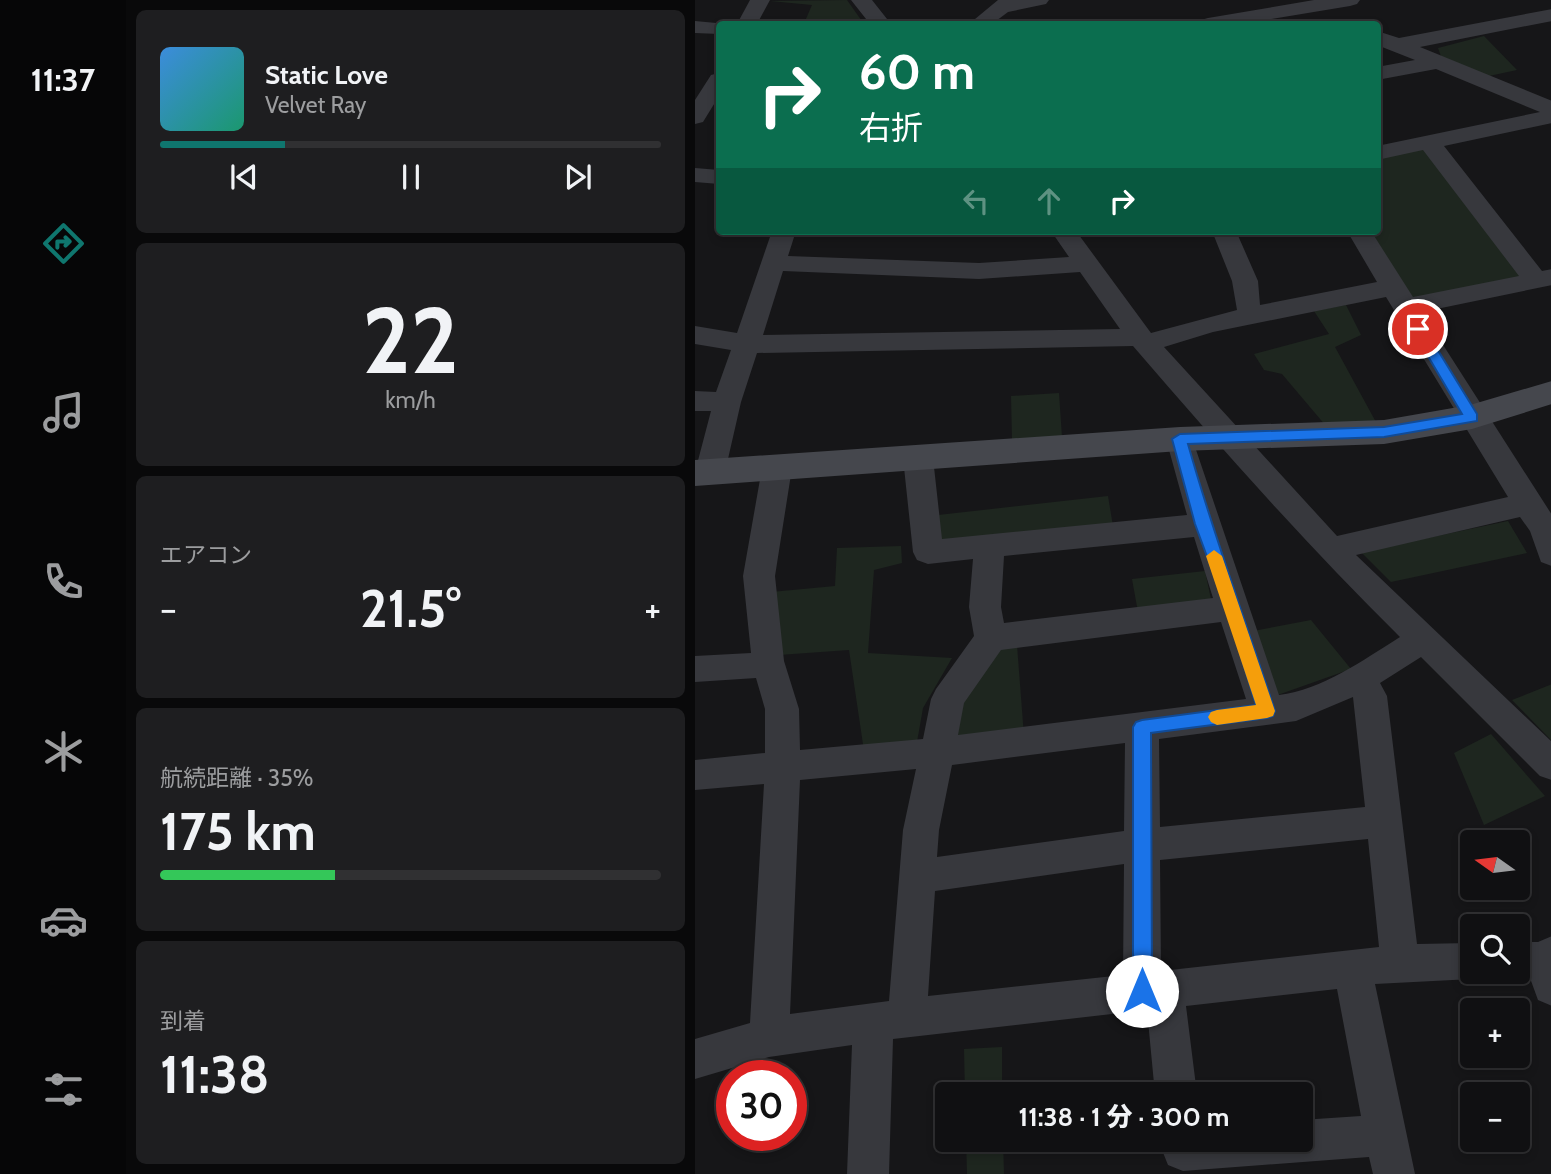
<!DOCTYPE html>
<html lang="ja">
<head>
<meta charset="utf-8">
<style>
	body { margin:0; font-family:Cabin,"Noto Sans JP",sans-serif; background:#1e1e20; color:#f1f3f6; height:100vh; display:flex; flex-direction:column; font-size:26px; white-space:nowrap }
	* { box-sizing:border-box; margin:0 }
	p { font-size:23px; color:#9c9d9f }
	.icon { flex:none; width:38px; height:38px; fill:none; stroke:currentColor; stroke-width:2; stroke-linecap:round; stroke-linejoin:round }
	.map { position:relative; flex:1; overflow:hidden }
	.sheet { display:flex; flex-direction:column; gap:10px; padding:10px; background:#09090a; width:569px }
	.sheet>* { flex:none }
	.guide { position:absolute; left:21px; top:21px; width:665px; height:214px; border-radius:7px; box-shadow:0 4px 10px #0003,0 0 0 2px #303032; background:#0b6e4f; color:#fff; overflow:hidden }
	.needle { width:46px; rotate:284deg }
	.tools { position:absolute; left:765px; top:830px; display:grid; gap:14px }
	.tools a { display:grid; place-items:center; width:70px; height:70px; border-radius:7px; background:#101012; box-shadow:0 4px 10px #0003,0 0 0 2px #303032; font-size:35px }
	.speed { position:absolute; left:21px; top:1060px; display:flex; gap:14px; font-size:35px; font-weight:700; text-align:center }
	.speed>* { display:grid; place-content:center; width:91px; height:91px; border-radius:50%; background:#101012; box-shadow:0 4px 10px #0003,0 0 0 2px #303032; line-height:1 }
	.speed .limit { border:10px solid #d22; background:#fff; color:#111 }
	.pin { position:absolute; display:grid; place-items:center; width:60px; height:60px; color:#fff; margin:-30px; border:4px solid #fff; border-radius:50%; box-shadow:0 2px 7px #0007 }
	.me { position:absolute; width:77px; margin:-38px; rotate:0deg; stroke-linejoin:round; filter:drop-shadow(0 0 5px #0008) }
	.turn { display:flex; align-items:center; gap:24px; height:147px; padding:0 28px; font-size:32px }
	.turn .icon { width:91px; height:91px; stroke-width:2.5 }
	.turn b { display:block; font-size:49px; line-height:60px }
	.lanes { display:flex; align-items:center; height:66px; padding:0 28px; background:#0003; justify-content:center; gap:35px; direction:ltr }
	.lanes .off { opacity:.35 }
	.big { font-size:52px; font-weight:800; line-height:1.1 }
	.sheet .widget { flex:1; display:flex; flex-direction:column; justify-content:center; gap:10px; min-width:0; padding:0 24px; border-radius:10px; background:#1e1e20 }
	.sheet .dial { align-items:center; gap:0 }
	.dial b { font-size:91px; line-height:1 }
	.song { display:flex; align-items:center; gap:21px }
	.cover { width:84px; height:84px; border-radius:10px; background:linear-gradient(135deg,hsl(210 70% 55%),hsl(160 70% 35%)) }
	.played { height:7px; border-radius:4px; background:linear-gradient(90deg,#0f766e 25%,#303032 25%) }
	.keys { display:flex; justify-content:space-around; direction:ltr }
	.heat { display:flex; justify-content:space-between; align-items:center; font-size:38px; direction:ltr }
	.charge { height:10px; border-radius:5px; background:linear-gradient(90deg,#34c759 35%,#303032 0) }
	.trip { position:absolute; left:240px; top:1082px; width:378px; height:70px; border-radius:7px; background:#101012; box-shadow:0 4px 10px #0003,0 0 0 2px #303032; font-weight:800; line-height:70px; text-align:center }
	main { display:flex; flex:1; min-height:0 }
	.menu { display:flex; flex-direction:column; width:126px; justify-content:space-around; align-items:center; background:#060607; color:#9c9d9f }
	.menu .icon { width:49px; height:49px }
	.menu .selected { color:#0f766e }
	.menu b { font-size:32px; color:#f1f3f6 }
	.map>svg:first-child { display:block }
	.green { fill:#1e261f }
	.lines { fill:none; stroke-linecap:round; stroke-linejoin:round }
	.street { fill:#37383d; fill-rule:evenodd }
	.secondary { fill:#45474d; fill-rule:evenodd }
	.route { fill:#1a73e8; stroke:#114b97; stroke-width:2 }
	.slow { fill:#f59e0b }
</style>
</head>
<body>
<main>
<nav class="menu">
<b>11:37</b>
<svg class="icon selected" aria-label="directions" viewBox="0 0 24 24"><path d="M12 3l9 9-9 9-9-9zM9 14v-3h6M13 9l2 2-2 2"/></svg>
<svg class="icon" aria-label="music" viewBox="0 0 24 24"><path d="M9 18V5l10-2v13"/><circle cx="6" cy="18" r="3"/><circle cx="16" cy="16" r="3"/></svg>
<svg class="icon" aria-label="phone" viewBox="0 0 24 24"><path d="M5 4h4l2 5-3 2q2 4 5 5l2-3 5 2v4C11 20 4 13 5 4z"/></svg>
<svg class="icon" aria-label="climate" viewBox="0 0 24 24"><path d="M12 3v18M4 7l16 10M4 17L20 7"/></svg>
<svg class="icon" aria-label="car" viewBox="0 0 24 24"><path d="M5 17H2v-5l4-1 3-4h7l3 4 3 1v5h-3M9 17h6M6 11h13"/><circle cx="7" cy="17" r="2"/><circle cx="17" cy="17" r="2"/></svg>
<svg class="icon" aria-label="filters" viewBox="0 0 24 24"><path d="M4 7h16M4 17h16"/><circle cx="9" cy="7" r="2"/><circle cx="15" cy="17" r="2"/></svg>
</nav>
<section class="sheet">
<div class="widget">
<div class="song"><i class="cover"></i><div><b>Static Love</b><p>Velvet Ray</p></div></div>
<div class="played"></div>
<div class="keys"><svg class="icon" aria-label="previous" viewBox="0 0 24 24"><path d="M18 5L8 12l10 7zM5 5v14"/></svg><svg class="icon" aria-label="pause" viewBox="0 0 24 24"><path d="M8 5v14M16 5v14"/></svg><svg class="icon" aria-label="next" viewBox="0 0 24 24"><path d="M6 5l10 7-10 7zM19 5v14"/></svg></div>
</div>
<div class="widget dial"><b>22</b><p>km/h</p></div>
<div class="widget"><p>エアコン</p>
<div class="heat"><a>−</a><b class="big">21.5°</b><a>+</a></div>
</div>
<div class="widget"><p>航続距離 · 35%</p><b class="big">175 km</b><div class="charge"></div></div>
<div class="widget"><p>到着</p><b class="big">11:38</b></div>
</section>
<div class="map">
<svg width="857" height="1174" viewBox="0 0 857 1174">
	<rect width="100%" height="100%" fill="#161618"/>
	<path class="green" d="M152,0l17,24 -59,-3 7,-16 -42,-4z
		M789,36l33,34 -28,6 -47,-17 -4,-11z
		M730,147l100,130 -114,24 -43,-70h9l1,-74z
		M651,305l15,30 -26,12 42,77 -51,2 -44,-52 -18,-4 -10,-16 75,-20 -15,-23z
		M364,393l3,44 -50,3 -1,-44z
		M413,496l5,30 -173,19 -2,-30z
		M813,521l19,32 -136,29 -30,-30z
		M206,546l1,17 -28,7 -6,83 84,5 -29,50 -6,34 -53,9 -15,-101 -70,5 -8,-63 64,-6 2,-38z
		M510,571l7,33 -74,8 -6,-33z
		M616,620l40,49 -79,28 -19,-66z
		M322,645l7,91 -74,6 6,-41 41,-54z
		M857,684v56h-1l-39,-40z
		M796,734l54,62 -61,29 -30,-72z
		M307,1047v47h-37l-1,-45z
		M271,1139h37l1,35h-37z"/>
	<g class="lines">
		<path class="street" d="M55,0h20l-13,24h-20z
			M156,0h21l19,24h-21z
			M303,0h51l-3,4 -38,8 -16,12h-23z
			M619,0h46l-3,4 -7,2 -108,18h-44l3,-4 7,-2z
			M857,9v12l-132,26 132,54v22l-108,23 98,125 10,-2v16l-130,27 130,203v51l-11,-4 -11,-31 -10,-14 -164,38 196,187v38l-12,-4 -119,-119 -41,26 7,13 30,248 55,-1v28h15l-15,8 -97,5 40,190h-42l-4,-17 -186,14 -15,-6 -6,-15 4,-11h135v-19l60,-4 -24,-127 -151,17 11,88h-42l-8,-84 -254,29 -4,135h-42l5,-129 -83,12 -74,22v-40l55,-16 14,-239 -69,6v-30l70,-7v-44l-9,-31 -61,4v-26l56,-3 -8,-77 19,-108 5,-7 10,-4 10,4 5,7 -17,108 9,85 15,48 1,41 123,-11 8,-40 5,-10 38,-53 -5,-29 4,-48 -45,5 -11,-4 -4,-8 -10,-94 5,-7 10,-3 10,3 5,7 9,81 245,-24 -21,-76 4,-7 10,-3 10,3 89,263c43,-5 84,-35 121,-58 -94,-93 -181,-191 -267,-291l-376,7 -16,49 -16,70 -5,7 -10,4 -10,-4 -5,-7 16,-61h-16v-20l21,1 15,-42 -36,-6v-18l42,7 35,-102h24l-8,25 191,7 90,-6 -18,-26h25l75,102 86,-23 -5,-29 -20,-50h24l22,50 2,24 117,-23 -30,-51h24l42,66 106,-21 -96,-126 -46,10v-14l163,-34 -104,-43 -59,11v-13l38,-7 -38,-15v-14l22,7zM88,271l196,8 101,-7 40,57 -357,6zM691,297l122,200 -171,39 -173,-189 49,-15zM499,537l19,61 -209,25 -3,-16 3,-51zM526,622l25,77 -288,36 6,-32 37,-53zM658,697l12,110 -205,20 -1,-88 137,-18zM430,743l-1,88 -187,26 2,-27 13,-65zM221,769l-13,61 -14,171 -99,13 10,-234zM673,839l11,108 -218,24 -1,-111zM429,864l-1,111 -195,21 7,-105z
			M0,21l32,3h-8v10l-24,-1z
			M24,73v23l-16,26 -8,2v-24l16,-25z
			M0,168l24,2v14l-24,-2z
			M857,936v70l-14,-6 -8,-22h-13l-14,-7h14v-29h21z"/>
		<path class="secondary" d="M857,381v23l-80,25 -88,15 -204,7 -485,35v-26l485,-33 204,-7 86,-15z"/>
	</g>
	<path class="route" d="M723,325l5,1 54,88v7l-93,16 -196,7c25,90 58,178 87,267l-2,5 -6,2 -116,15 1,258 -3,7 -7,3 -7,-3 -2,-7v-264l3,-5 6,-2 114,-15 -30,-97 -31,-84 -23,-85 8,-5 204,-7 78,-13 -50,-85z"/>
	<path class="slow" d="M519,550l8,6 53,155 -2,5 -6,2 -50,7 -6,-3 -3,-5 3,-5 6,-2 39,-5 -50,-149z"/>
</svg>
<div class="tools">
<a><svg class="needle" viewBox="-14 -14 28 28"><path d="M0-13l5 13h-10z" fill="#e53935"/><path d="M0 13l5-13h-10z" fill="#9c9d9f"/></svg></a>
<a><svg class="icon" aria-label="search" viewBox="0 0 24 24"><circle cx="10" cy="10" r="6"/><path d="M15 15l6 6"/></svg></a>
<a>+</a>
<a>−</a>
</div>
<div class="speed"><div class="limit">30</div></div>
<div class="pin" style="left:723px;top:329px;background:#d93025"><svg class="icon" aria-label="arrive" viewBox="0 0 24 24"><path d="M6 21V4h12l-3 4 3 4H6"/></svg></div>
<svg class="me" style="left:447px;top:991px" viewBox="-20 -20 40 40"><circle r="19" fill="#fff"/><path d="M0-13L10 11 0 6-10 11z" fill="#1a73e8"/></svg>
<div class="trip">11:38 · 1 分 · 300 m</div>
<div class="guide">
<div class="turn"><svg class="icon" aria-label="right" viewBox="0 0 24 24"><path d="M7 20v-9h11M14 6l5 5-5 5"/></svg><div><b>60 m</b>右折</div></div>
<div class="lanes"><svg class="icon off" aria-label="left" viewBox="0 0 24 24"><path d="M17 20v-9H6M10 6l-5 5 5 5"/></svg><svg class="icon off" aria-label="ahead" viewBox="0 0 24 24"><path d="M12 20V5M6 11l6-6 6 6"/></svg><svg class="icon" aria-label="right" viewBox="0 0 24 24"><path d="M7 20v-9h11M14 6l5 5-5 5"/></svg></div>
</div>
</div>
</main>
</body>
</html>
